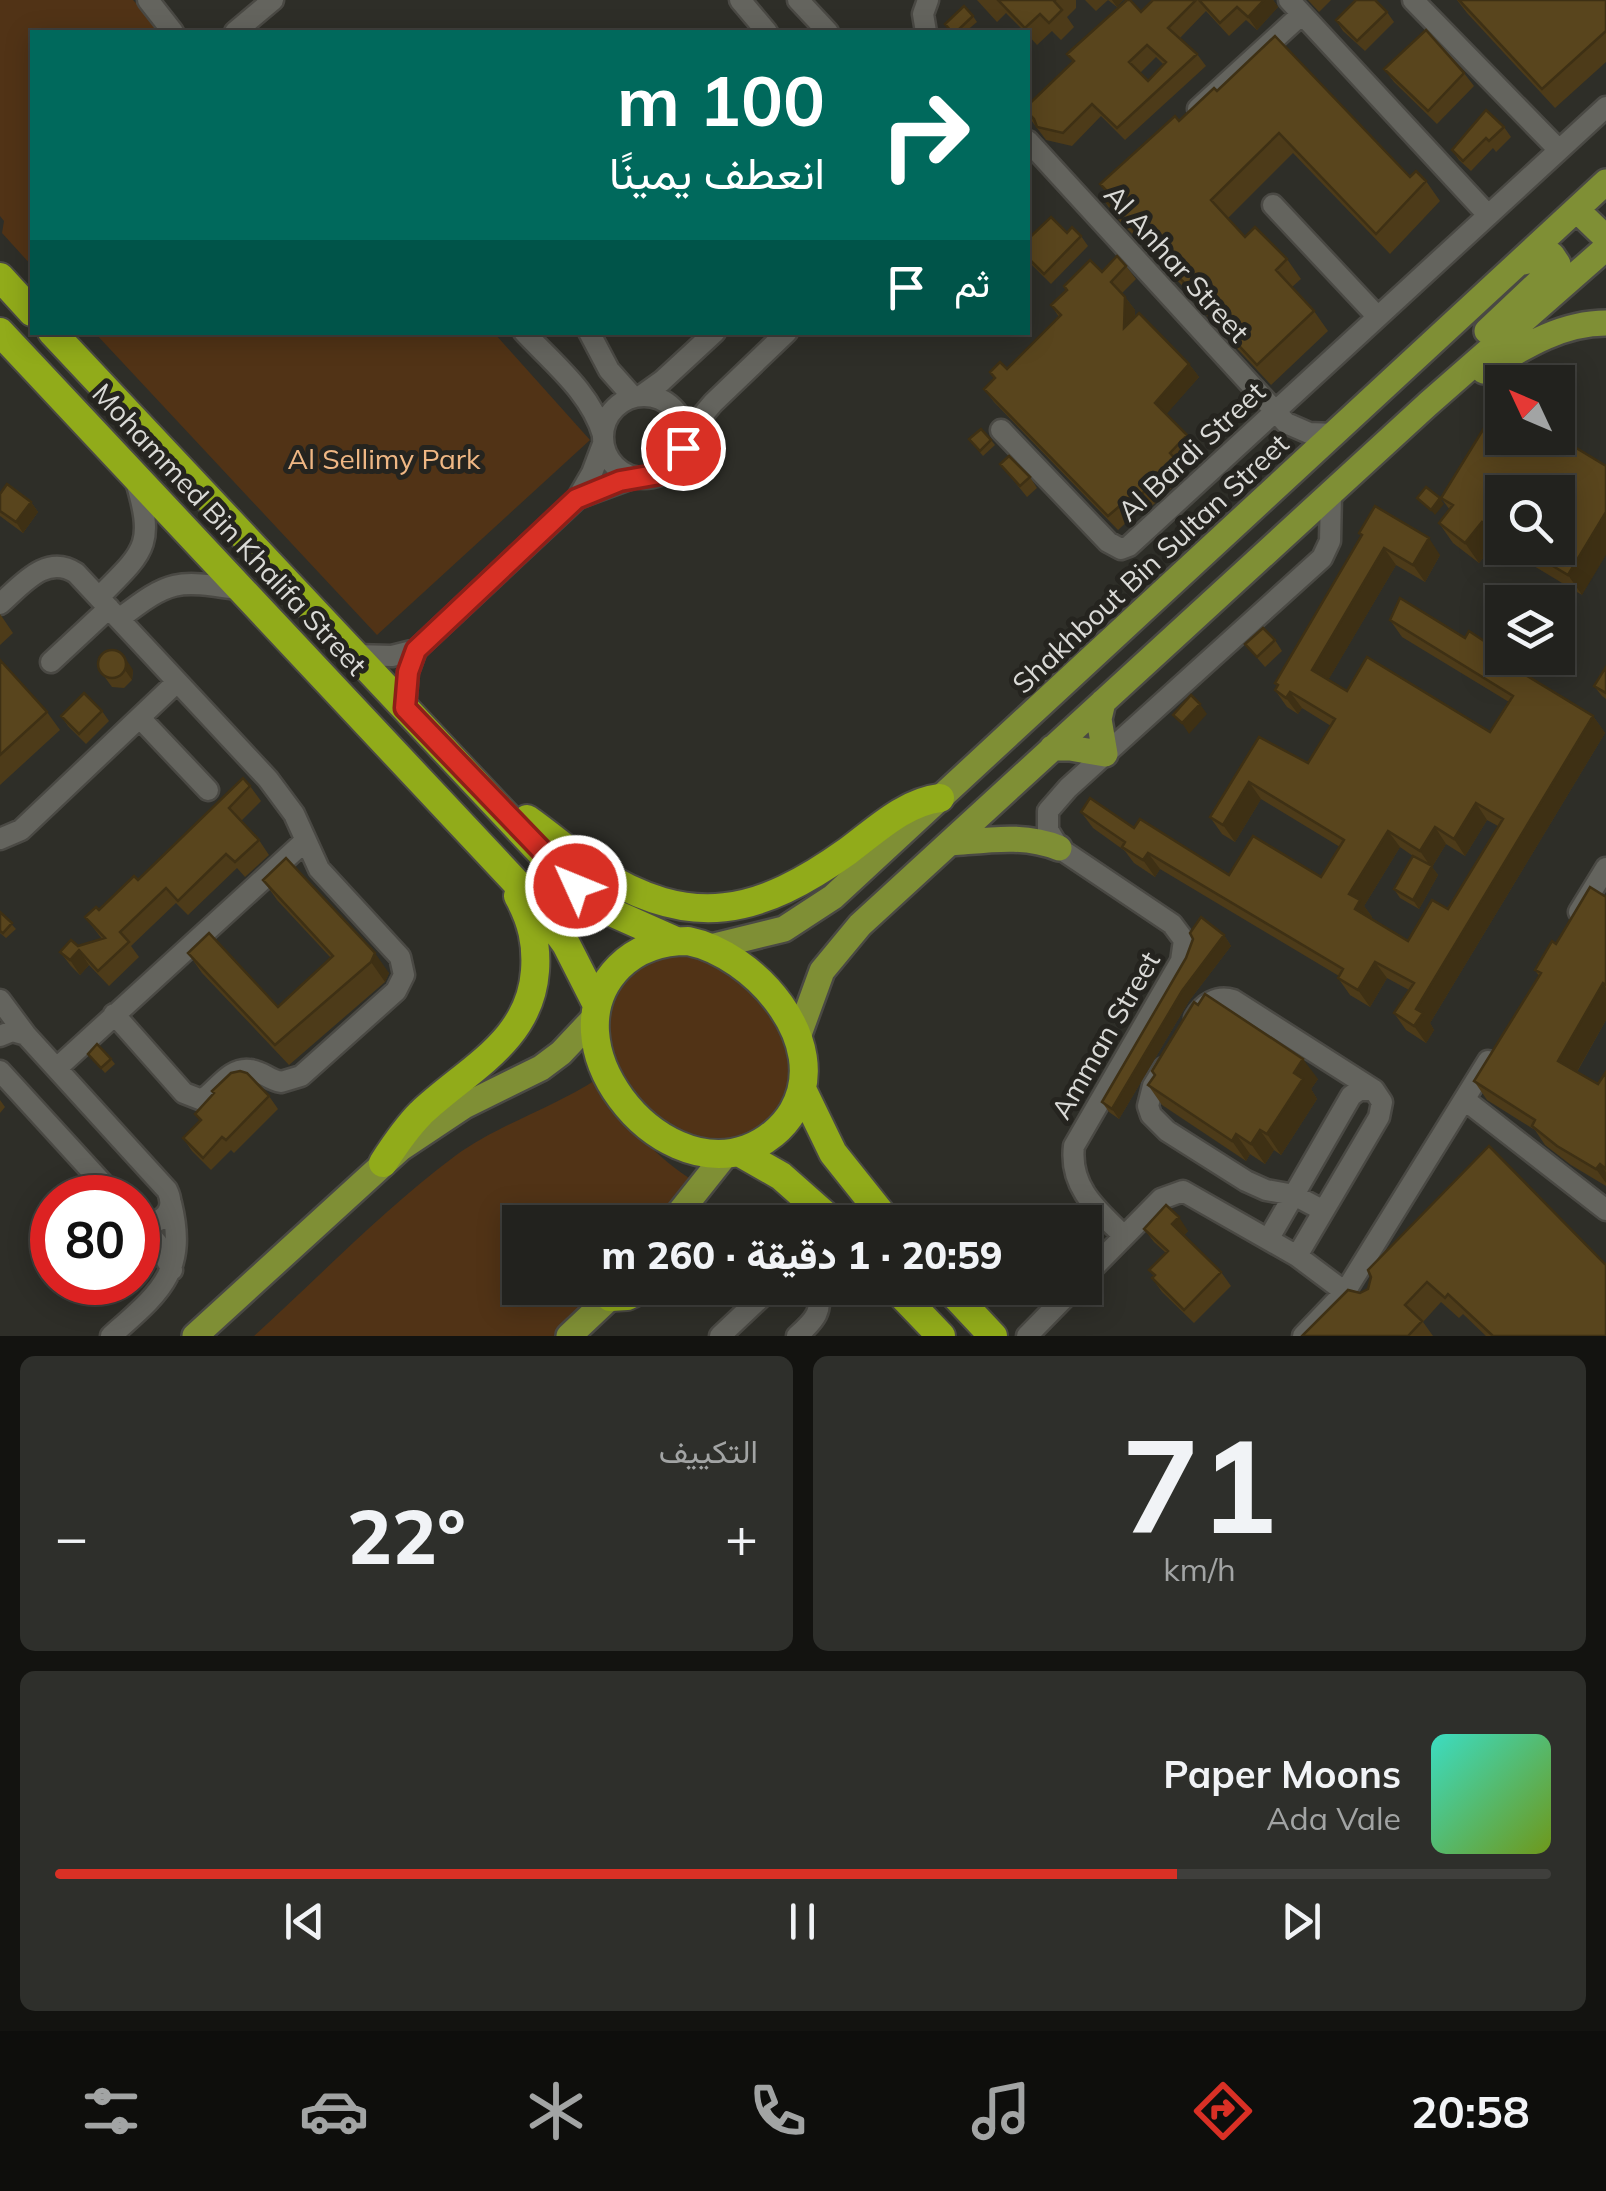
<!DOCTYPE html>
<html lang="ar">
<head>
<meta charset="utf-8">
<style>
	body { margin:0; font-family:Mulish,Vazirmatn,sans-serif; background:#2e2f2b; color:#f1f3f6; direction:rtl; height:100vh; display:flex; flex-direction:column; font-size:38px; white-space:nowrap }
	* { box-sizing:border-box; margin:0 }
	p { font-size:32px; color:#a2a4a4 }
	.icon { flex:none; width:55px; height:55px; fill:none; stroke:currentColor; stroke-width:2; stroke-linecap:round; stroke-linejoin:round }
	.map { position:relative; height:1336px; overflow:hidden; direction:ltr }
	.side { display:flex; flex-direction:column; gap:20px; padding:20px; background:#131310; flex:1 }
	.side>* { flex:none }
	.hud { position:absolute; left:30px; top:30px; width:1000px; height:305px; border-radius:0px; box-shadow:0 5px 25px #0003,0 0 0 2px #3f3f3c; direction:rtl; background:#00695c; color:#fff; overflow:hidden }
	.needle { width:65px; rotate:314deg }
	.fabs { position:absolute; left:1485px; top:365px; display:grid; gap:20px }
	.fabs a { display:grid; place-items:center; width:90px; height:90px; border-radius:0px; background:#22221e; box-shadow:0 5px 25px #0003,0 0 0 2px #3f3f3c; font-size:50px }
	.speed { position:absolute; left:30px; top:1175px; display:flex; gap:20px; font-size:50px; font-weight:700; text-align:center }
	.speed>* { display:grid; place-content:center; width:130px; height:130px; border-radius:50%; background:#22221e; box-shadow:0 5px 25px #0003,0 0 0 2px #3f3f3c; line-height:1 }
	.speed .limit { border:15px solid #d22; background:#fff; color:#111 }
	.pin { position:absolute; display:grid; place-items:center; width:85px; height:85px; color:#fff; margin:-42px; border:5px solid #fff; border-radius:50%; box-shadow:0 2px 10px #0007 }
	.me { position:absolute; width:110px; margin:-55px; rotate:314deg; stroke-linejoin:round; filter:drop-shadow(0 0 8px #0008) }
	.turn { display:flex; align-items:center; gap:35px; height:210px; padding:0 40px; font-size:45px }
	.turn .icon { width:130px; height:130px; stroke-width:2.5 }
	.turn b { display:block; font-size:70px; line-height:85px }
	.then { display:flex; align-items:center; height:95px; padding:0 40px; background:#0003; gap:20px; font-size:38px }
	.big { font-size:75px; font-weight:800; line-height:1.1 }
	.side .tile { flex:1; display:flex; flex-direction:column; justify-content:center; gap:15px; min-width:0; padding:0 35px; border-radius:15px; background:#2e2f2b }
	.side .dial { align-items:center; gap:0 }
	.dial b { font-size:130px; line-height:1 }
	.song { display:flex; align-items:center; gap:30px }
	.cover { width:120px; height:120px; border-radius:15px; background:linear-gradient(135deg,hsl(170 70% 55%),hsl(80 70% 35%)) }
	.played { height:10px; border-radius:5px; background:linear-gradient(90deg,#d93025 75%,#3f3f3c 75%) }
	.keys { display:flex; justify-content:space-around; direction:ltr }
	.heat { display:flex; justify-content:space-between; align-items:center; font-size:55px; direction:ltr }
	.side .tiles { flex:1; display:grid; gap:20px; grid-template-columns:1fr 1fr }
	.tile:last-child { grid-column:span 2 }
	.trip { position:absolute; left:502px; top:1205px; width:600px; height:100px; border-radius:0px; background:#22221e; box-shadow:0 5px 25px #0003,0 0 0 2px #3f3f3c; font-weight:800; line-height:100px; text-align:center; direction:rtl }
	.tabs { display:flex; height:160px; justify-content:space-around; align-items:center; background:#0e0e0c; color:#a2a4a4 }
	.tabs .icon { width:70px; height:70px }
	.tabs .active { color:#d93025 }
	.tabs b { font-size:45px; color:#f1f3f6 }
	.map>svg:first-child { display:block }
	.green { fill:#513316 }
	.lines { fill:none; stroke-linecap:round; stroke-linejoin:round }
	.minor-casing { stroke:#4a4944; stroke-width:25 }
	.major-casing { stroke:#4a4944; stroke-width:30 }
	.highway-casing { stroke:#4a4944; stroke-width:32 }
	.minor { stroke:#64645e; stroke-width:20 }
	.major { stroke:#7f8f35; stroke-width:25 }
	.highway { stroke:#91ab1a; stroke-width:28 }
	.wall { fill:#4d3b19; fill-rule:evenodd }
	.shaded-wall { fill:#3e3014 }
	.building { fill:#59451d; stroke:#3e3014; stroke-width:2.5; fill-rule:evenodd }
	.route-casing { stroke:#8d1f18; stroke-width:25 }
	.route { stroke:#d93025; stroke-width:18 }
	.labels { text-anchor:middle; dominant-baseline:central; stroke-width:10; stroke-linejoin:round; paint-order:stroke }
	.street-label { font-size:28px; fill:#dadad7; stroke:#25241f }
	.park-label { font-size:28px; fill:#efb784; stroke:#25241f }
</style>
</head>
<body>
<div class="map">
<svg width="1606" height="1336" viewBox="0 0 1606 1336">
	<rect width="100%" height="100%" fill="#2e2e28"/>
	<path class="green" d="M0,0h133l30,32h-131v234l-30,-33 2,-12 -4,-5z
		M95,333h399l96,107 -213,195z
		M686,953c47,12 82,49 102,92 3,6 8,14 8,21 0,25 -16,52 -36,67 -14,9 -45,8 -62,11 -22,-14 -44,-26 -61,-47 -53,-62 -39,-135 49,-144z
		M597,1079c28,42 57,79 102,105l-27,38h-152v66h99l-54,48h-311c66,-60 130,-127 201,-180 44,-32 96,-47 142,-77z"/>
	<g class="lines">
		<g class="minor-casing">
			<path id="minor" d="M148,0l25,32
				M740,0l27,32
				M798,0l30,32
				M1289,0l199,215
				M1413,0l146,150
				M235,32l38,-32
				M926,32l-3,-18 5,-14
				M1198,109l104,-95
				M1028,141l258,282 23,10 25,1
				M1273,205l104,111
				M524,332c29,31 67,61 79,103
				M589,332l20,38 24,27
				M641,396l21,-15 53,-49
				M603 437a41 41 0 1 1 82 0a41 41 0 1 1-82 0Z
				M1001,430l107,112 13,7 8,-3 477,-439
				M685,436l28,-33 74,-71
				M578,498l57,-21
				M99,597c47,-47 56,-52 36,-119
				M0,604c21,-18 46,-51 76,-31l192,206 26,35 25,55 81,88 4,18 -8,16 -95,85 -20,6c-12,-2 -19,-11 -31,-12 -20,-3 -33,20 -48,30l-18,-7 -70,-79
				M119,619c53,-41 58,-39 123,-29
				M355,655l37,1 24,-6
				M51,662l58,-54
				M405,708l3,-36 8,-22 161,-151 15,-26 11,-29
				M140,718l68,72
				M0,839l21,-9 156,-148
				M1579,912l27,-44
				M0,1000l26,35
				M1195,1018c8,-14 22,-23 38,-18l141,90
				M0,1036l12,-5 14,4 141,155c7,14 3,26 -12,32l-17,-2
				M57,1068l247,-226
				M1164,1068l-11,18 -5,20 3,9 16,16 79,50 20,9 28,5 28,15
				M0,1071l116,127
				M1465,1100l141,110
				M138,1220l19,23 15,27
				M1124,1236c-27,-26 -55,-49 -50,-90l107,-185 3,-21 -12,-16 -113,-76 -11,-18v-19l20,-23 254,-230 8,-17 1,-47
				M1269,1238l82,-142 8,-6h15l8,12 -3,15 -82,139
				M1085,1276l76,-77 22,-8 114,65 48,36
				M111,1336c48,-43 77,-63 60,-133
				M720,1336l51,-48
				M797,1336c17,-15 29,-27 17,-48
				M1027,1336l47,-48
				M1303,1336l42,-44 143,-231"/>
		</g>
		<g class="major-casing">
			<path id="major" d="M1577,210l29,28
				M1487,331l71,-67 -6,-9 -29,7
				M1484,371c38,-23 76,-48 122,-48
				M1052,748h18l35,6 -6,-35 4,-17
				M952,843c37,-3 72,-9 107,5
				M711,947l73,-18 49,-32 773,-715
				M798,1037l24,-66 38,-46 568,-521 178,-156
				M672,1222l54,-68
				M195,1336l206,-188 63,-42 77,-38 20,-15 34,-36
				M569,1336l51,-48"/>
		</g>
		<g class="highway-casing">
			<path id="highway" d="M0,277l32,35
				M0,332l539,575 27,37 31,61
				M52,332l506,539 55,42 63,28
				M527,819c23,16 44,35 67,50 97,63 166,45 254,-18 27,-20 57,-49 92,-53
				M688,941c66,13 145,101 105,170 -10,17 -27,31 -46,38 -91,33 -202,-107 -128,-182 19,-19 42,-26 69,-26z
				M802,1089l31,64 55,69
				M739,1152l42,24 52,46
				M383,1163c11,-17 23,-35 38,-50 45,-43 109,-71 114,-142 2,-27 -3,-50 -17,-75
				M895,1288l46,48
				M948,1288l45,48
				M610,1297l17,-1 17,-8"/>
		</g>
		<use href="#minor" class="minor"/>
		<use href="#major" class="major"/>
		<use href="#highway" class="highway"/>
	</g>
	<path class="wall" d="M977,0h99v8l-9,9 7,10 -13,13 -9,-9 -15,14 -9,-10v-3h-3l-19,-19 -9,9z
		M1085,0h38l-6,7 -9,-7 -12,11z
		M1153,0h120l5,7 -21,23 -11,-10 -17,16 -23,-25 -26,27 17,16 9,12 -81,74 -24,-24 -29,30 -26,-6 -18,-24v-11l45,-43 -6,-8 74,-42zM1156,57l8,8 -16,16 -8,-8z
		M1308,0h23l-12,12z
		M1457,0h149v62l-51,46 -88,-95z
		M1387,12l7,10 -29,29 -22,-20 -7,-11z
		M973,16l4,6 -12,10h-14l-6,-8z
		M1384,69l80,4 10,13 -37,38 -43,-42z
		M1217,91l193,86 16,4 14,20 -50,53 -97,-101 -65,65 17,19 42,22 14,20 -9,8 22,24 14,20 -57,54 -64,-69 -12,-17 -80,-83 -14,-20 4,-5 -5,-7z
		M1504,127l7,10 -15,15 -3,-4 -22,23 -12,-11 -7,-10z
		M1067,233l14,3 7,10 -37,38 -23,-23v-22z
		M1126,266l10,13 -14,14 13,17v8l54,46 10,13 -33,37 21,21 10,13 -17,17 7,9 -45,41 -4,-3 -20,18 -124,-128 -10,-13 10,-10 -4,-7 17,-3 52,-52 -8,-12 16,-15 -3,-4 38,-14z
		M1500,402l82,193 -78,-47h54l-56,-56v54l-6,-4 -17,21 -26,-20 -14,-20 11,-13 -9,-12z
		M969,439l22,1 4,5 -12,11z
		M1000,464l30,13 7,11 -10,9z
		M0,494l31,8 7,10 -15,21 -23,-17z
		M1359,533l81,22 -15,27 -29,-17 -68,115 19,11 143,41 19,-30 -107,-65 -12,-17 100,25 11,16 92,55 12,17 -175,290 4,7 -8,13 -20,-13 -12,-17 15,-23 -22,-12 -17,29 -20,-12 -12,-17 1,-2 -179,-107 -5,8 -21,-14 -9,-12 -32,-23 -12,-16 53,16 95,47 92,2 19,-30 -79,-48 -26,43 -13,-8 -12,-17 49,-80 49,26 23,-37 -29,-18 -4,6 -11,-7 -12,-17 2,-4 -2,-3 86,-147zM1487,820l11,6 -50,83 -40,32 -37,-23 1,-1 -8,-11 36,-59 13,9 -19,33 6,9 19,11 19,-34 -6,-8 14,-23 19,12z
		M0,614l13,19 -13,12z
		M1275,640l7,11 -17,16 -20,-23z
		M0,660l47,52 13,18 -60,55z
		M1606,667v32l-4,-3 -8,-10z
		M98,668l35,2 -1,10 -8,8 -12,-1z
		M102,711l7,10 -23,23 -18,-18 -7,-10z
		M250,786l11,15 -20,20 18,19 10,15 -24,22 -8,-9 -49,47 -12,-12 -45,43 8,11 -30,29 -20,-21 -9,10 -9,-9 -11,-14 42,-13 -17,-22 14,-7 39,-30z
		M263,880l126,93 -4,9 -96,83 -87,-92 -14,-20 90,54 53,-49 -54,-58z
		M1606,897v123l-29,52 21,12 8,-12v114l-35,-21 -26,-20 -10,-15 -48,-30 -13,-19 65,-105 -4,-6 21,-26z
		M0,912l16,17 -10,9 -6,-5z
		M1224,935l7,11 -42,55 -70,118 -10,-7 -7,-10z
		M88,1054l23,5 4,5 -10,9z
		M1155,1075l163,4 -7,10 6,10 -36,56 -7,-5 -9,14 -15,-10 -4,7 -84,-56 -14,-20z
		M269,1096l9,13 -44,44 -3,-3 -20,20 -19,-19 -9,-13 17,-17 -5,-7z
		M0,1100l5,7 -5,6z
		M1144,1229l44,2 -4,4 37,37 10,14 -37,37 -32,-31 -10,-14 2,-2 -5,-6 17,-17 -12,-11z
		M1606,1265v71h-120l-23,-22 -4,4 -18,-16 -18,20 10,14h-131l66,-47 3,-12z"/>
	<path class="shaded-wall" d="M1112,0h11l-6,7z
		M1264,0h9l5,7 -21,23 -9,-13z
		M1125,297l10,13 -1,32 -10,-14z
		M1189,364l10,13 -35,40 -9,-14z
		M1440,498l4,6 -9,11 -4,-5z
		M31,502l7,10 -15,21 -7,-11z
		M1606,512v43l-24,40 -14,-20z
		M1482,522l14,20 -17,21 -14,-20z
		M1429,538l11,17 -15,27 -12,-17z
		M1384,548l12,17 -72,122 -12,-17z
		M1490,645l12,16 -16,-10z
		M126,659l7,11 -1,10 -7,-10z
		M1290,692l12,16 -4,6 -12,-16z
		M1200,704l7,10 -18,20 -7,-11z
		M1593,716l12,17 -175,290 4,7 -8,13 -12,-17 2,-17z
		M1249,782l12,17 -26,43 -12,-17z
		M1476,803l11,17 -22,36 -11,-17z
		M1435,827l11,17 -14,23 6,8 -19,34 -6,-9 18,-33 -11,-16z
		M1388,831l12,16 -36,59 8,11 -6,9 -11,-17 -6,-15z
		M1148,853l12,16 -5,8 -12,-17z
		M1224,935l7,11 -42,55 -70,118 -7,-10 70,-118z
		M79,950l10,15 -9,10 -10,-15z
		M375,953l14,20 -4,9 -14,-20z
		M1375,962l12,16 -17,29 -12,-17z
		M1603,983l3,5v32l-34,60 -14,-19z
		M1303,1059l15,20 -7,10 6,10 -36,56 -14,-21 27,-61z
		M1260,1130l14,20 -9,14 -14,-20z
		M1236,1134l14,20 -4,7 -14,-20z
		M1600,1164l6,8v11l-10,-14z
		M1179,1217l9,14 -6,7 -10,-14z"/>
	<path class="building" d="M998,0h57l-1,1 8,9 -13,13 -9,-9 -15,14z
		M1127,0h3l11,12 12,-12h43l-28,28 29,26 -80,74 -25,-24 -29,29 -26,-6 -3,-8 -6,-6v-8l46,-44 -7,-7zM1147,45l19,17 -18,19 -19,-19z
		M1199,0h65l-16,17 -11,-10 -17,16z
		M1356,0h19l12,12 -30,29 -21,-21z
		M1459,0h147v31l-64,58z
		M964,6l9,10 -17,16h-4l-7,-8z
		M1426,30l38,43 -36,38 -44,-42z
		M1275,36l135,141 6,-6 10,10 -50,53 -97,-101 -68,67 34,37 10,-10 32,32 -11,11 38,41 -57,54 -64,-69 2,-2 -94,-98 5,-6 -6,-6 75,-68 4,5 35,-33 3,3z
		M1486,110l18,17 -15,14 -3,-3 -23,23 -11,-11z
		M1051,217l16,16 5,-6 9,9 -37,38 -16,-16v-19z
		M1117,256l9,10 -15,16 14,15 -1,31 15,-15 50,51 -34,39 32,32 -17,18 7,8 -44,41 -4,-4 -21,18 -124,-127 11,-11 -5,-6 10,-10 7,7 54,-54 -10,-10 16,-15 -3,-4 26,-26 12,12z
		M1500,402l2,1v35l56,-1 48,29v46l-38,63 -45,-27h35v-56h-56v43l-20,-13 -17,21 -26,-20 14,-18 -12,-7z
		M981,429l10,11 -11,11 -11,-12z
		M1009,456l21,21 -10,9 -20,-22z
		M7,484l24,18 -15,20 -16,-11v-17z
		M1426,487l14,11 -9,12 -14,-12z
		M1375,506l54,32 -16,27 -29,-17 -72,122 35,21 20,-34 123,75 23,-36 -123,-76 10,-22 65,40 4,-7 21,14 -4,6 107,65 -177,293 7,4 -9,13 -20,-13 20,-30 -39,-21 -17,28 -20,-12 5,-9 -195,-116 -5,7 -21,-13 3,-5 -44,-30 9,-14 44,30 6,-9 89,56 24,-39 68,41 23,-37 -95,-58 -26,43 -13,-8 49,-80 49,26 27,-44 -45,-27 -4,6 -11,-8 3,-5 -3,-2 87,-148 -3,-2zM1476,803l27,16 -55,90 -16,-9 -24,41 -53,-32 5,-9 -11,-6 39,-63 32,20 15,-24 19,12z
		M1263,628l12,12 -18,17 -12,-13z
		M98 664a14 14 0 1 1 28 0a14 14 0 1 1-28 0Z
		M0,660l47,52 -47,43z
		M1606,667v26l-12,-7z
		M84,693l18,18 -23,23 -18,-18z
		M1191,695l9,9 -18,19 -9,-8z
		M243,778l7,8 -21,22 30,32 -24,22 -9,-8 -48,47 -12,-13 -46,44 9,10 -31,29 -19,-21 -9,10 -10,-8 11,-12 7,6 27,-8 -20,-21 11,-10 3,3 35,-34 4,4z
		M1413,856l19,10 -19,34 -19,-11z
		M286,858l89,95 -4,9 -96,83 -87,-92 21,-20 69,74 55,-51 -70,-76z
		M1590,887l16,10v88l-3,-2 -45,78 40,23 8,-12v97l-6,-5 -4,5 -39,-23 -25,-20 3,-6 -61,-39 67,-108 -6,-3 17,-29 4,3z
		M0,912l12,11 -9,10 -3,-2z
		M1201,917l23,18 -42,56 -70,118 -10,-7 84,-144 7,-19 -3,-6z
		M1205,994l98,65 -9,14 9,6 -36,55 -7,-4 -9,14 -15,-10 -4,7 -84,-56 7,-10 -3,-4 42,-69 4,3z
		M97,1044l14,15 -10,9 -13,-14z
		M240,1071l7,2 22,23 -43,44 -4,-3 -19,21 -20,-20 18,-18 -6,-6 19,-21 -2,-2 19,-18z
		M1489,1146l117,119v71h-113l-45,-42 -3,4 -18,-16 -22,23 17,16 -14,15h-106l46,-46 12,3 8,-4 3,-12 -3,-7z
		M1166,1205l13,12 -7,7 49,48 -37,38 -32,-32 3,-3 -6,-5 19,-19 -24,-22z
		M52,1228v30l-15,-16z"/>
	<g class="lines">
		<g class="route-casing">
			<path id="route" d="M576,886l-171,-178 3,-36 8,-22 160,-151 44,-18 40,-7 10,-6 13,-20"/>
		</g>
		<use href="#route" class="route"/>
	</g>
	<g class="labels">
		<g class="street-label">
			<text transform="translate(1177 263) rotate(48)">Al Anhar Street</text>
			<text transform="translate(1191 451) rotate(-43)">Al Bardi Street</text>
			<text transform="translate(230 529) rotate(47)">Mohammed Bin Khalifa Street</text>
			<text transform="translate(1150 563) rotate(-43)">Shakhbout Bin Sultan Street</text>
			<text transform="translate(1105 1035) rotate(-60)">Amman Street</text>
		</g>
		<g class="park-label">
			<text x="384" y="458">Al Sellimy Park</text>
		</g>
	</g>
</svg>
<div class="fabs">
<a><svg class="needle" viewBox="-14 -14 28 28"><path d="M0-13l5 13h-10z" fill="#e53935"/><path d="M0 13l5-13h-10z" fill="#a2a4a4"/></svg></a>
<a><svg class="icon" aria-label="search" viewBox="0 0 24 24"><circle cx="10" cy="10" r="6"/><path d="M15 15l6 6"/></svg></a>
<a><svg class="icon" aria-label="layers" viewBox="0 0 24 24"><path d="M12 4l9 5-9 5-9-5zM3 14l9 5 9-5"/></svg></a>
</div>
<div class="speed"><div class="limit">80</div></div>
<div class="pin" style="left:683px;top:448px;background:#d93025"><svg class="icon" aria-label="arrive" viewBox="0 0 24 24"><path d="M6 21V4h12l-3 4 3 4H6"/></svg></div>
<svg class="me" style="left:576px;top:886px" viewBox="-20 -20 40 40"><circle r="17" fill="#d93025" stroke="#fff" stroke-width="3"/><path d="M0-11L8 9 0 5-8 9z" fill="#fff"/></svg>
<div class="trip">20:59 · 1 دقيقة · 260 m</div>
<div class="hud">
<div class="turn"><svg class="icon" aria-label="right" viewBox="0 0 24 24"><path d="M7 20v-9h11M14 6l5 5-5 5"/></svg><div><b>100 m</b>انعطف يمينًا</div></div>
<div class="then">ثم<svg class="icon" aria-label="arrive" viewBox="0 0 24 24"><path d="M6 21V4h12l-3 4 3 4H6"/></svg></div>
</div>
</div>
<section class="side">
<div class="tiles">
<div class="tile dial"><b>71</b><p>km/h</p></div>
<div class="tile"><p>التكييف</p>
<div class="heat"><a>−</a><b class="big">22°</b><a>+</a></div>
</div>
<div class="tile">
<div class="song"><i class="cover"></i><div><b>Paper Moons</b><p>Ada Vale</p></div></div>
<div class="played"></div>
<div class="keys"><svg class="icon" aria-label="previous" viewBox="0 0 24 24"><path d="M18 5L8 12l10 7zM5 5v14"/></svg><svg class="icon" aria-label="pause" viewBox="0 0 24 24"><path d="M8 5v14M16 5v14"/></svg><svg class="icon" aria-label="next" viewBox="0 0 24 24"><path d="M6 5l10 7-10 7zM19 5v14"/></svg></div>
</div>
</div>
</section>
<nav class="tabs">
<b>20:58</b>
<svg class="icon active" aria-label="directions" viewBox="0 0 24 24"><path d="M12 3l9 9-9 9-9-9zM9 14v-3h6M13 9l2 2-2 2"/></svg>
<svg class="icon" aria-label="music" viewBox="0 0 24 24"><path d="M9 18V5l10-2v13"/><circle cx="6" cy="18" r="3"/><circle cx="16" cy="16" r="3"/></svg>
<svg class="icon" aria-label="phone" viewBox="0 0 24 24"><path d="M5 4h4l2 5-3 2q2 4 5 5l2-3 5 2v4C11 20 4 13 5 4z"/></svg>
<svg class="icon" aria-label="climate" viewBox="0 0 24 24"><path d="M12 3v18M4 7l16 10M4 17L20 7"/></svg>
<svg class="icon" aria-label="car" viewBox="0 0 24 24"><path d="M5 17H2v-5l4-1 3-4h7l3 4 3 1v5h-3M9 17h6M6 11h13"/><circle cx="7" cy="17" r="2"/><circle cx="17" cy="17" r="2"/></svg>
<svg class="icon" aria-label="filters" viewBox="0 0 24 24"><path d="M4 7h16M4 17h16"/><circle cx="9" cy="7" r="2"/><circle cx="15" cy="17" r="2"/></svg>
</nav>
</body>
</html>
